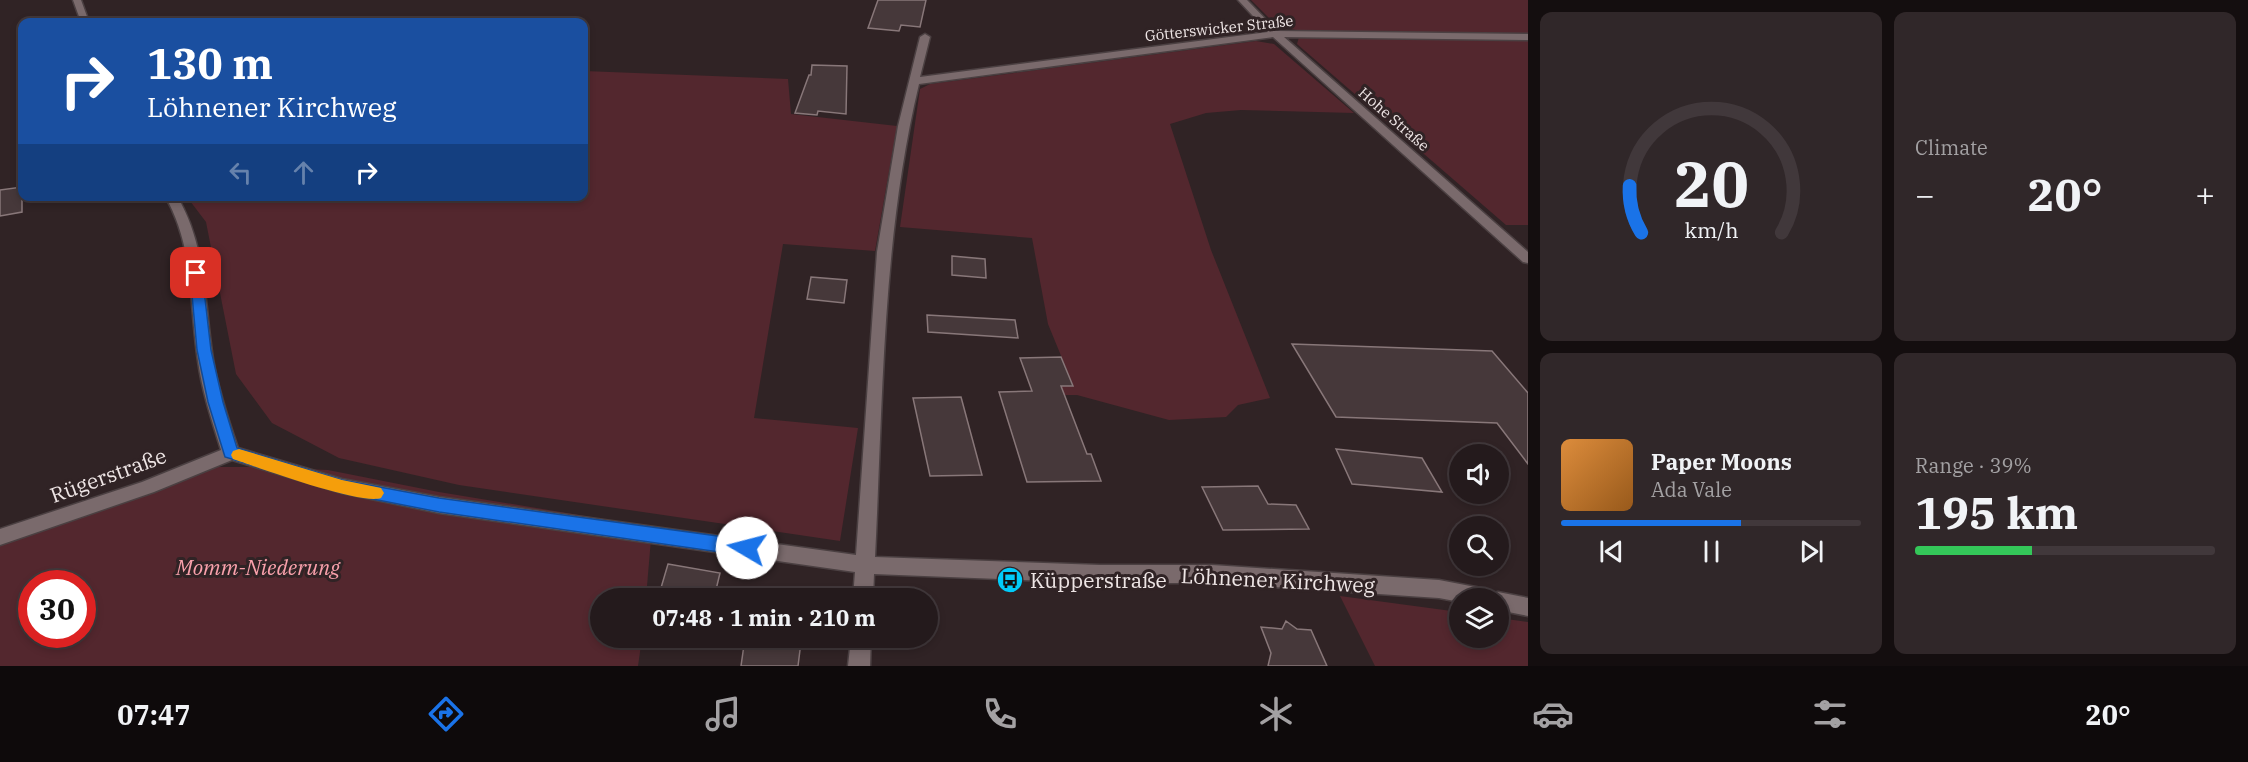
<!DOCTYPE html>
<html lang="en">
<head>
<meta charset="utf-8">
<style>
	body { margin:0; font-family:"IBM Plex Serif",serif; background:#302729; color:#f1f3f6; height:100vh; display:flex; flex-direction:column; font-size:22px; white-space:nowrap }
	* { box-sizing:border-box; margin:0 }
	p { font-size:20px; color:#a3a1a3 }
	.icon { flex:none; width:33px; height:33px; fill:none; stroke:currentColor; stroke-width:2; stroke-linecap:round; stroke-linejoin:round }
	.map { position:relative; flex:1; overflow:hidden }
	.details { display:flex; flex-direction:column; gap:12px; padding:12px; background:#140e0f; width:720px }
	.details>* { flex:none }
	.top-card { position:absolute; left:18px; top:18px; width:570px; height:183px; border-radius:12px; box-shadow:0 3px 9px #0003,0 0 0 2px #41383b; background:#1a4fa0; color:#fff; overflow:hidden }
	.tools { position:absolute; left:1449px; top:444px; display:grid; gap:12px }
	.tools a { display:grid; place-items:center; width:60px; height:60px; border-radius:50%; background:#241a1c; box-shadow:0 3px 9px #0003,0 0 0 2px #41383b; font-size:30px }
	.speed { position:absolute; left:18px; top:570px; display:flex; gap:12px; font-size:30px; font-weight:700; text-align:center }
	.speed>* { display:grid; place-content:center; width:78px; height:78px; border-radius:50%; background:#241a1c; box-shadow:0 3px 9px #0003,0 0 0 2px #41383b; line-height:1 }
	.speed .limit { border:9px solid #d22; background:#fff; color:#111 }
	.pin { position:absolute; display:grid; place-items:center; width:51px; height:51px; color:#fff; margin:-26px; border-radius:12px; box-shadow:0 3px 9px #0006 }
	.me { position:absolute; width:66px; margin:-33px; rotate:278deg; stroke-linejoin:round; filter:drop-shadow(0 0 4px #0008) }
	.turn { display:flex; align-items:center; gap:21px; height:126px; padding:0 30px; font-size:27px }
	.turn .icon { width:78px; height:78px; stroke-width:2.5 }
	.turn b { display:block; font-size:42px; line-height:51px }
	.lanes { display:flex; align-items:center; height:57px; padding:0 30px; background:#0003; justify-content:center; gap:30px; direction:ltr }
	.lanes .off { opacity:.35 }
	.big { font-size:45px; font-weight:700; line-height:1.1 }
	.details .tile { flex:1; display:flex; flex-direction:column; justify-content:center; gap:9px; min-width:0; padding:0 21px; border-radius:12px; background:#302729 }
	.details .dial { align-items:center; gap:0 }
	.dial svg { height:156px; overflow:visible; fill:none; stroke:#41383b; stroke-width:7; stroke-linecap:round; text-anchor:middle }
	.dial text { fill:#f1f3f6; stroke:none }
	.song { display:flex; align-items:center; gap:18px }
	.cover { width:72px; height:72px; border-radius:9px; background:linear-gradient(135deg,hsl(30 70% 55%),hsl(30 70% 35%)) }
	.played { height:6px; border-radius:3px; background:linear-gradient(90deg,#1a73e8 60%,#41383b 60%) }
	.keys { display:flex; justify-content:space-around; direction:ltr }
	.heat { display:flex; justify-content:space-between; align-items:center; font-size:33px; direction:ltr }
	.charge { height:9px; border-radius:4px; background:linear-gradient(90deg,#34c759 39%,#41383b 0) }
	.details .tiles { flex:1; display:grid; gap:12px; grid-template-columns:repeat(2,1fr) }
	.trip { position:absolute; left:590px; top:588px; width:348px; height:60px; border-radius:30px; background:#241a1c; box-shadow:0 3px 9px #0003,0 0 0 2px #41383b; font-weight:700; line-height:60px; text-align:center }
	.menu { display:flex; height:96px; justify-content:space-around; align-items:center; background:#0e0a0b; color:#a3a1a3 }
	.menu .icon { width:42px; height:42px }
	.menu .current { color:#1a73e8 }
	.menu b { font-size:27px; color:#f1f3f6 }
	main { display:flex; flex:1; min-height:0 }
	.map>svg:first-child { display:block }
	.green { fill:#53272e; fill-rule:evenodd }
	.building { fill:#46383a; stroke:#887779; stroke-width:1.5 }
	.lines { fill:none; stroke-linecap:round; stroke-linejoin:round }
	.minor-casing { stroke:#4b4042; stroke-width:3 }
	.minor { fill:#7a6a6c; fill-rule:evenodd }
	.route { fill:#1a73e8; stroke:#114b97; stroke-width:1.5 }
	.slow { fill:#f59e0b }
	.labels { text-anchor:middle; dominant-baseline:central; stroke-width:6; stroke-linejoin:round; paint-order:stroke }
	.far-street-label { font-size:15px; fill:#eee5e5; stroke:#302325 }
	.near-street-label { font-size:21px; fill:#eee5e5; stroke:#302325 }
	.near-park-label { font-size:21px; font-style:italic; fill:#faa1ac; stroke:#302325 }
	.near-poi-label { font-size:21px; fill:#eee5e5; stroke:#302325; text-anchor:start }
</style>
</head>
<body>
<main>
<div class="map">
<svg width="1528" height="666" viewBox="0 0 1528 666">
	<rect width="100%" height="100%" fill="#302325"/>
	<path class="green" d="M1251,0h277v33l-227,-2 -24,-5z
		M1299,37l229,3v185h-22l-209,-181z
		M1256,41l18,3 80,69 -113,-3 -35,3 -36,11 41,126 59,148 -32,7 -12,12 -57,3 -92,-25h-13l-3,-9 12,-1 -25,-61 -16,-86 -132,-11 20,-138 10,-5z
		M584,71l204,8 3,35 106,12 -22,125 -92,-7 -29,174 104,10 -18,113 -381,-56 -120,-27 -67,-35 -36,-49 -30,-152 -19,-25 397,-1z
		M187,467h71l70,3 111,22 213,35 -6,71h-46v40h42l-4,28h-638v-136zM32,584h50v50h-50z
		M1340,596l119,16 1,26h38l1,-20 29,4v44h-153z"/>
	<path class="building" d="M878,0h48l-6,27 -19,-2 -2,6 -31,-3z
		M812,65l35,1 -1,48 -28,-3 -1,4 -22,-2 14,-38h2z
		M22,187v25l-22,4v-26z
		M952,256l33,3 1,19 -34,-3z
		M811,277l36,3 -3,23 -37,-4z
		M927,315l88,5 3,18 -90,-6z
		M1292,344l200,7 36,42v71l-31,-41 -161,-6z
		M1061,357l12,29h-12l26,68h4l10,27 -74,1 -28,-90 33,-1 -12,-33z
		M961,397l21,78 -52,1 -17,-78z
		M1336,449l86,9 20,34 -90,-8z
		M1258,486l10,18 28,1 13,24 -86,1 -21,-43z
		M668,564l52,9 -6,25h-56z
		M1286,621l11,8 14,1 16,36h-59l3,-13 -10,-26 21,2z
		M745,638l56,4 -3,24h-57z"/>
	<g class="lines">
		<g class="minor-casing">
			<path id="minor" d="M73,0h8l8,22h-8z
				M1238,0h9l30,31 251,3v6l-244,-3 244,215v11l-5,-1 -250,-225 -354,47c-37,154 -36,315 -44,473l225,8h112l227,15 47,9 8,4 4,-1 30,6v18l-30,-6v-12h-38v4l-21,-4 -227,-15h-112l-226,-9 -1,24h-20l2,-26 -416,-59 -97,-20 -110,-33 -78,32 -154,53v-16l142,-47 79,-32c-9,-29 -19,-59 -23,-89 -9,-57 -3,-113 -33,-165h12c30,51 27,106 36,163 5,30 15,60 25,89l104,31 97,18 417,58 21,-303 21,-126 22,-89 5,-3 5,3 -10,40 348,-45z
				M851,638h20l-1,28h-22z"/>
		</g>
		<use href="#minor" class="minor"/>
	</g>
	<path class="route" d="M196,269l6,4 9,77 12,52 14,46 105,32 97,18 308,42 6,3 3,5 -3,5 -6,3 -308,-44 -97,-19 -117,-36 -17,-55 -11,-52 -7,-77z"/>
	<path class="slow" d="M239,449l103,31 39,8 3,5 -3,5c-21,7 -121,-30 -148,-39l-2,-4 2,-4z"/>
	<defs>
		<g id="bus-disc" transform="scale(1.35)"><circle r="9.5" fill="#01cbf9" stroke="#302325"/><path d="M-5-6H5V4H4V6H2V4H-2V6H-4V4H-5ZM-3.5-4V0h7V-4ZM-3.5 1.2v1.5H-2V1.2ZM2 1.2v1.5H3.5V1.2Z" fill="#111"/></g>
	</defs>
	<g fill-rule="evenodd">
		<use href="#bus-disc" x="1010" y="580"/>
	</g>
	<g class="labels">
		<g class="far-street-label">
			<text transform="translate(1219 28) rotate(-6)">Götterswicker Straße</text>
			<text transform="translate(1394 119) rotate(41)">Hohe Straße</text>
		</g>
		<g class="near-street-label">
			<text transform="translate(108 475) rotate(-20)">Rügerstraße</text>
			<text transform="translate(1278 580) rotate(3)">Löhnener Kirchweg</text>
		</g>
		<g class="near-park-label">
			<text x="258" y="567">Momm-Niederung</text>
		</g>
		<g class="near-poi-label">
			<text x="1030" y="580">Küpperstraße</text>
		</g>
	</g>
</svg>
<div class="tools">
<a><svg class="icon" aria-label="sound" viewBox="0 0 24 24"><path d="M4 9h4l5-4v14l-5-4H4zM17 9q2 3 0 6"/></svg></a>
<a><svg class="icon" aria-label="search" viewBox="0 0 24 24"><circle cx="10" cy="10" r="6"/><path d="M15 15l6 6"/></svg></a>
<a><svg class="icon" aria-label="layers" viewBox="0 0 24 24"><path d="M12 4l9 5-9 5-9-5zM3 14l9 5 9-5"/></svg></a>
</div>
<div class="speed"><div class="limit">30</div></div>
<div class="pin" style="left:196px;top:273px;background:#d93025"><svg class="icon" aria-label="arrive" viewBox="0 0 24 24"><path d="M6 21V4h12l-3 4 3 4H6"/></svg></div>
<svg class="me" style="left:747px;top:548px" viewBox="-20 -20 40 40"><circle r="19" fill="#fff"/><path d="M0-13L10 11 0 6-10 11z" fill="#1a73e8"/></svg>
<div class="trip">07:48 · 1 min · 210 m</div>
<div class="top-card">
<div class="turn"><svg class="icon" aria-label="right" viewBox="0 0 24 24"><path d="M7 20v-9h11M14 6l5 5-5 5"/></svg><div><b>130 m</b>Löhnener Kirchweg</div></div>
<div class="lanes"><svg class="icon off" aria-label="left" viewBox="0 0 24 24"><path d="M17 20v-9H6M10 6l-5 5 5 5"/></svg><svg class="icon off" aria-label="ahead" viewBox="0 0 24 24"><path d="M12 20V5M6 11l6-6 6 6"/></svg><svg class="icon" aria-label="right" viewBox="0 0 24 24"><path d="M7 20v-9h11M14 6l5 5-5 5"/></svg></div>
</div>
</div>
<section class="details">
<div class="tiles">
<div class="tile dial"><svg viewBox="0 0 100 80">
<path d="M14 69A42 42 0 1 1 86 69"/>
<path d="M14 69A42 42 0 0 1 8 45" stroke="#1a73e8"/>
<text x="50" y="56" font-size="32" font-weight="700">20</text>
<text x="50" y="72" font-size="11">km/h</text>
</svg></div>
<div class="tile"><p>Climate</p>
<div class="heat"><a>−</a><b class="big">20°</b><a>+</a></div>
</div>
<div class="tile">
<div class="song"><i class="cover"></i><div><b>Paper Moons</b><p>Ada Vale</p></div></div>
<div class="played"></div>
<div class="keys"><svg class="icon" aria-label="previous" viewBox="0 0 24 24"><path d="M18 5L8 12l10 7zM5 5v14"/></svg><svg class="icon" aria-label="pause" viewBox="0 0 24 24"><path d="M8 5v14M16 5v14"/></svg><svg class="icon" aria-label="next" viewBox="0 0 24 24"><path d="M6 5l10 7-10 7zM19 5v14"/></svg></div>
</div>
<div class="tile"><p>Range · 39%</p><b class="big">195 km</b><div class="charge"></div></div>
</div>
</section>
</main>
<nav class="menu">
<b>07:47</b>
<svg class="icon current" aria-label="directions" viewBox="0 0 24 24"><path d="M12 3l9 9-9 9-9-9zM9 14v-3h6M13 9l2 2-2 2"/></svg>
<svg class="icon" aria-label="music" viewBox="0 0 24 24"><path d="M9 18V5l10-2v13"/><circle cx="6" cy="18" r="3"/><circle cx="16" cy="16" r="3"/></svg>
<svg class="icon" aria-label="phone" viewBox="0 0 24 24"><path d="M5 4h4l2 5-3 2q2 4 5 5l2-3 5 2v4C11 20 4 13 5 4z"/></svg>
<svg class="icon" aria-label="climate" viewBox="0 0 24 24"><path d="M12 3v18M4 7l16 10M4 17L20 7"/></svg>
<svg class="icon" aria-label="car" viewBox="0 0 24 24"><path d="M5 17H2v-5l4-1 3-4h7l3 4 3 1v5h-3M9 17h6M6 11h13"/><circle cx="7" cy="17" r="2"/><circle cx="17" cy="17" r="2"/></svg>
<svg class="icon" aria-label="filters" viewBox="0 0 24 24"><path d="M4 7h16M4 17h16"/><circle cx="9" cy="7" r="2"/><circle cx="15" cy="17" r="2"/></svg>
<b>20°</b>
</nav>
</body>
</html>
